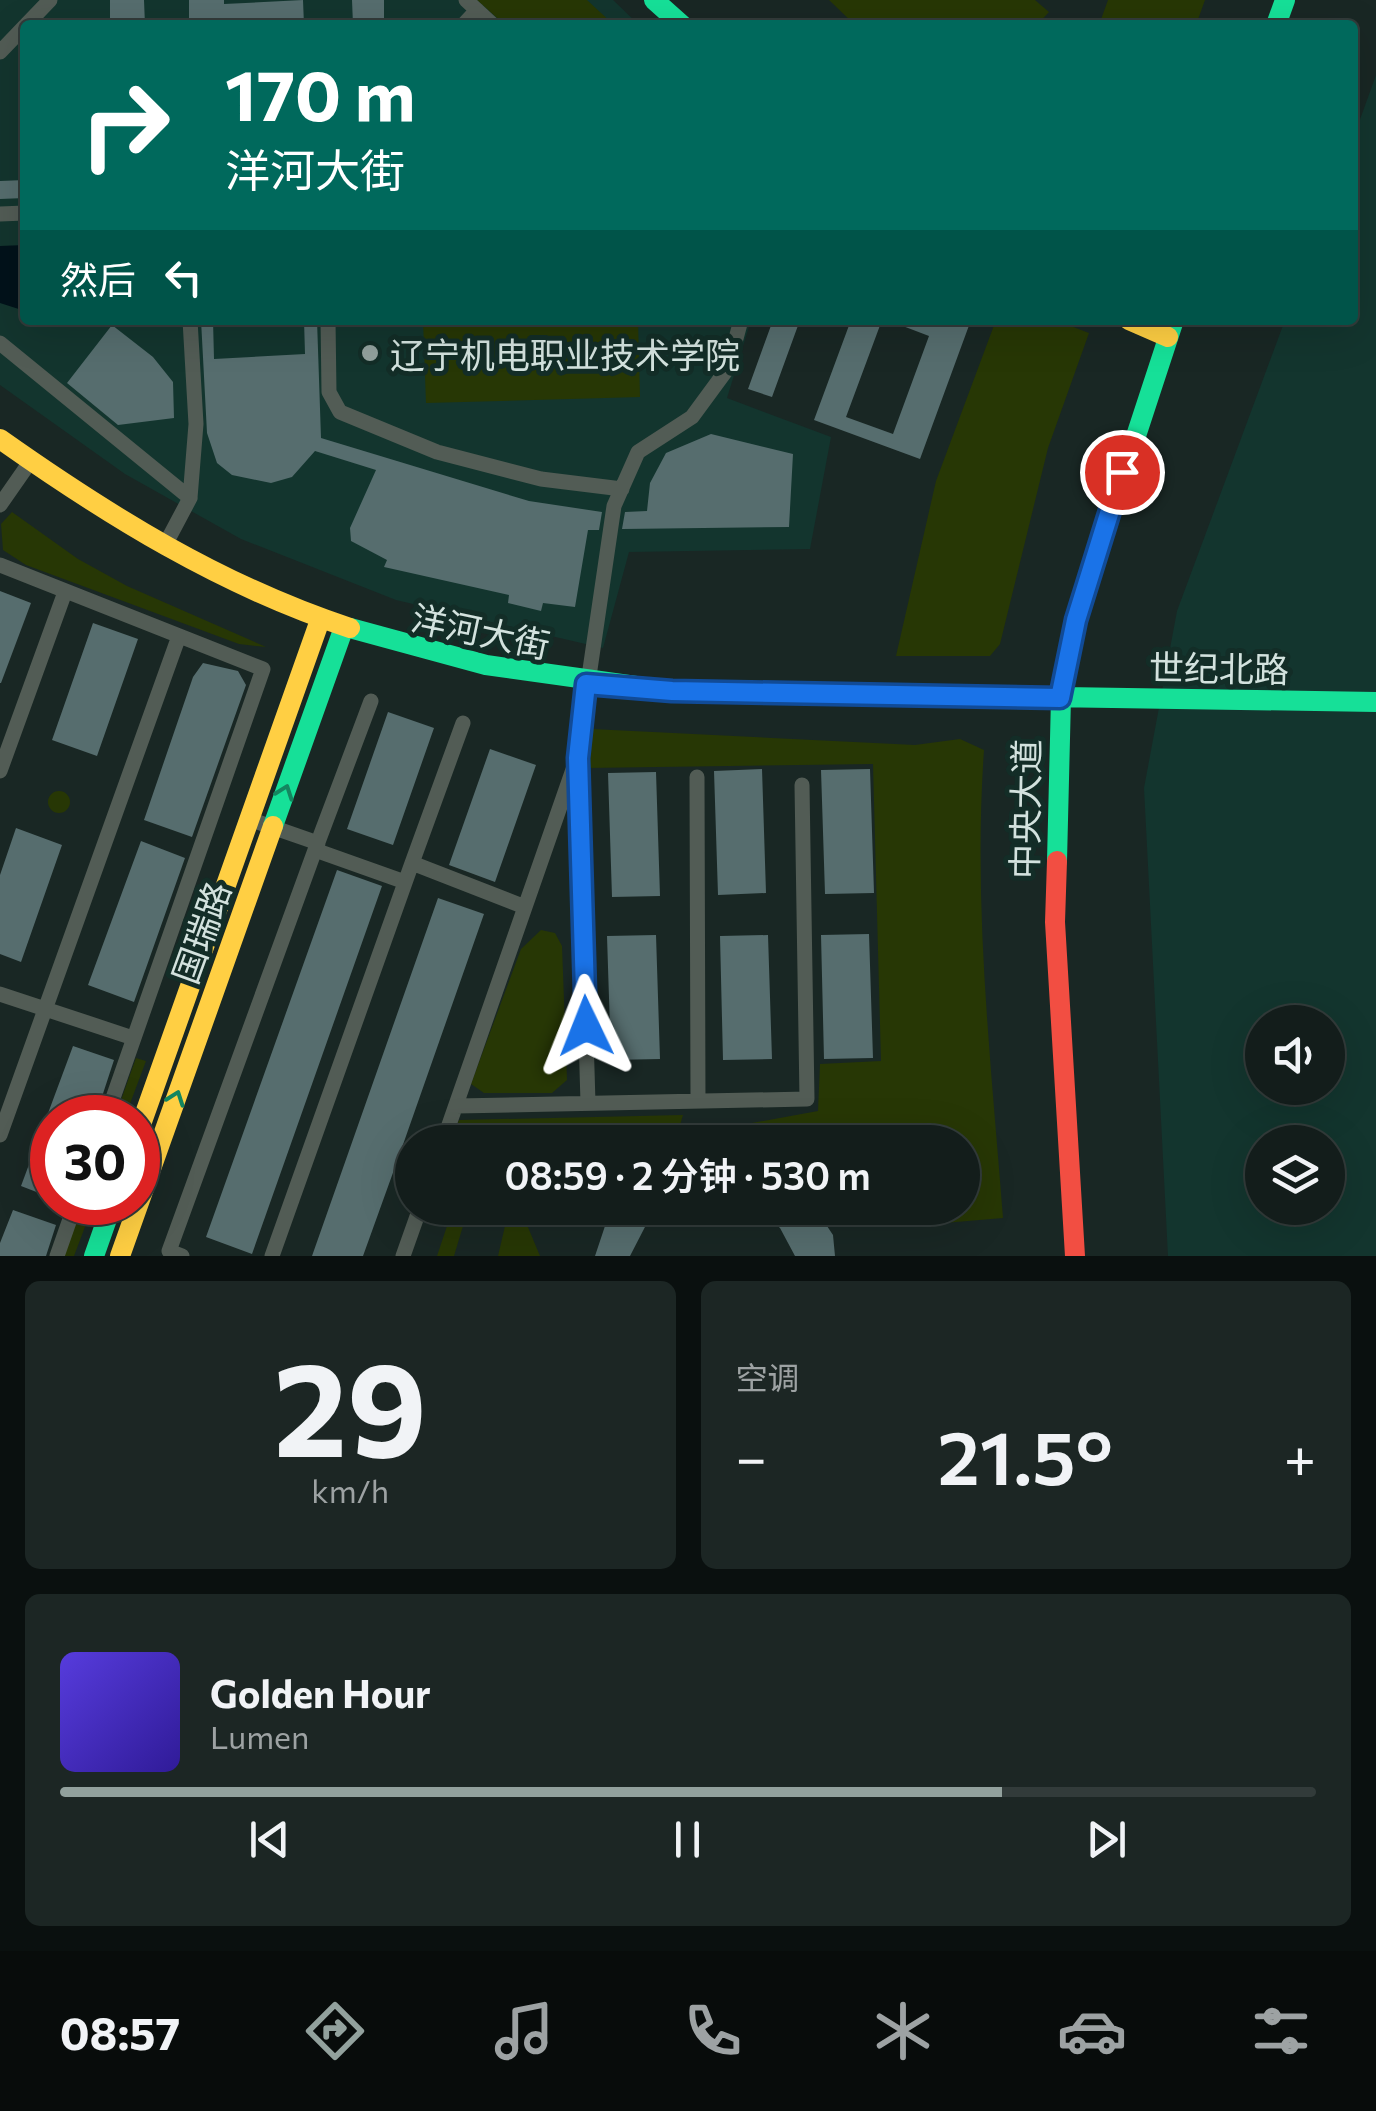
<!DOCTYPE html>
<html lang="zh">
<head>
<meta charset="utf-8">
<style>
	body { margin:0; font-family:Commissioner,"Noto Sans SC",sans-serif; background:#1c2624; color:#f1f3f6; height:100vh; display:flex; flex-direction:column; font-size:38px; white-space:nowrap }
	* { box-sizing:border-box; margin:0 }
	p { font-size:32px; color:#9da2a3 }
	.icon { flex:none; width:55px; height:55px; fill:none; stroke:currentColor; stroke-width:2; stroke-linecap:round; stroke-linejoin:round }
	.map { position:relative; height:1256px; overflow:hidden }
	.sheet { display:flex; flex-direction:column; gap:25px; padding:25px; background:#0a100f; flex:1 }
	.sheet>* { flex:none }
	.top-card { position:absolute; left:20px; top:20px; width:1338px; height:305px; border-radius:10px; box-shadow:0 10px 40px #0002,0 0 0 2px #323b3a; background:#00695c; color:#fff; overflow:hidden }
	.controls { position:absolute; left:1245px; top:1005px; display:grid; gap:20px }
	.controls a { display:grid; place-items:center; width:100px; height:100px; border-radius:50%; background:#131d1b; box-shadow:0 10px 40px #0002,0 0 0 2px #323b3a; font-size:50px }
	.speed { position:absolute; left:30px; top:1095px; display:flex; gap:20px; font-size:50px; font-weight:700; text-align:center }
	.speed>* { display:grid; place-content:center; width:130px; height:130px; border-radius:50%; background:#131d1b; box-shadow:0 10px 40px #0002,0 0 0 2px #323b3a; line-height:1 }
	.speed .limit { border:15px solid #d22; background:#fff; color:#111 }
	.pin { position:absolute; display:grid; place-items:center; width:85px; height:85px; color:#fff; margin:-42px; border:5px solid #fff; border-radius:50%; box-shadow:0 2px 10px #0007 }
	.me { position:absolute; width:110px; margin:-55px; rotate:358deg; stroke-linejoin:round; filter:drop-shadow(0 0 8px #0008) }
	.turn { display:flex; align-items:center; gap:35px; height:210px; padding:0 40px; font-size:45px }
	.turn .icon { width:130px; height:130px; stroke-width:2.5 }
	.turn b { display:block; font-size:70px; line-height:85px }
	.then { display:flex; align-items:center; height:95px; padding:0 40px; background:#0003; gap:20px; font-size:38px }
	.big { font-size:75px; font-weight:600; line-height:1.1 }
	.sheet .tile { flex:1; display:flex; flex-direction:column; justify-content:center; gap:15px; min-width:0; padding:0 35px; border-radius:15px; background:#1c2624 }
	.sheet .dial { align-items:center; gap:0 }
	.dial b { font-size:130px; line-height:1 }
	.song { display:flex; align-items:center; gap:30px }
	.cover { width:120px; height:120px; border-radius:15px; background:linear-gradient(135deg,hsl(250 70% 55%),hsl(250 70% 35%)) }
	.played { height:10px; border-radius:5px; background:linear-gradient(90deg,#92a19d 75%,#323b3a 75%) }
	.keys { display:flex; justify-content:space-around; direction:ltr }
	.heat { display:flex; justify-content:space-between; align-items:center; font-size:55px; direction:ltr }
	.sheet .tiles { flex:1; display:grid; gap:25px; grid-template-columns:1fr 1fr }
	.tile:last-child { grid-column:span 2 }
	.trip { position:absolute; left:395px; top:1125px; width:585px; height:100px; border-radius:50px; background:#131d1b; box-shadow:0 10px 40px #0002,0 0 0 2px #323b3a; font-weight:600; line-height:100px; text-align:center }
	.menu { display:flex; height:160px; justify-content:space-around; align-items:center; background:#080c0b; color:#9da2a3 }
	.menu .icon { width:70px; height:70px }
	.menu .current { color:#92a19d }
	.menu b { font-size:45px; color:#f1f3f6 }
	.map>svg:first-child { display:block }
	.built { fill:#13352e; fill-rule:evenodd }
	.green { fill:#273705 }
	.water { fill:#02121a }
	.building { fill:#566d6e }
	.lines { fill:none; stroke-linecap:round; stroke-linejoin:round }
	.street { stroke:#525c55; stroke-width:15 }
	.fast { stroke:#16e098; stroke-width:20 }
	.slow { stroke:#ffcf43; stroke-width:20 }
	.jam { stroke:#f24e42; stroke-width:20 }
	.oneway { stroke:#148660 }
	.route-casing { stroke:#114b97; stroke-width:25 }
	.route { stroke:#1a73e8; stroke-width:18 }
	.poi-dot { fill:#92a19d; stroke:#132d27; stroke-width:4 }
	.labels { text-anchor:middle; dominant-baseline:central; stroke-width:10; stroke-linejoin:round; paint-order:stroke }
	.poi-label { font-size:35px; fill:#d3e2de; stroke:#132d27; text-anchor:start }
	.street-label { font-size:35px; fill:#d3e2de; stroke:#132d27 }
</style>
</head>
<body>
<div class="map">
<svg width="1376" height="1256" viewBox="0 0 1376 1256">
	<rect width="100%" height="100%" fill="#192724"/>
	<path class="built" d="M0,0h613l26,25h-614v295h726l-24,78 104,39 -21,112 -181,3 -26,96 -207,-48 -155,-61 -116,-65 -125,-89z
		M1376,75v1181h-208l-24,-468 33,-177 108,-291h67l1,-181zM1262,1022h66v66h-66zM1262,1142h66v66h-66z"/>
	<path class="green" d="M477,0h110l27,25h-109z
		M829,0h206l14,12 -12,13h-182z
		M1108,0h97l-9,25h-97z
		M423,320h215l2,77 -214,6z
		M996,320h59l34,13 -41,115 -48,196 -10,12h-94l40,-175z
		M12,512l66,47 49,27 139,61 -27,-3 -213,-79 -23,-15 -2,-26z
		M592,729l323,16 45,-6 24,11c-11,156 7,312 19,468l-82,7 -1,-17h42v-66h-159l-73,-15 88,-16 2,-47 61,-3 -8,-297 -287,4 -2,-28z
		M48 802a11 11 0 1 1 22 0a11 11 0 1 1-22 0Z
		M541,930l14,3 7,13 5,134 -15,13h-68l-13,-9 50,-135z
		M136,1058l10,3 -21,56h-10z
		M683,1115l-3,10 -50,17h-179l8,-22z
		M83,1203h11l-20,53h-10z
		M453,1208h39l-13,18h-16l-9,30h-17z
		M514,1220h11l15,36h-42l7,-30z"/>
	<path class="water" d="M25,245v66l-25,-8v-57z"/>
	<path class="building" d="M110,0h34l1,25h-35z
		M189,0h35v4l79,-4 1,25h-115z
		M352,0h32v25h-31z
		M25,180v18l-25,1v-18z
		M201,320h12l1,39 91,-5 -1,-34h13l4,118 208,63 73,11 -3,18h-11l-13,77 -32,-4 -2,8 -33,-8 1,-8 -125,-28 3,-7 -36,-19 -1,-13 26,-58 -61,-19 -23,26 -21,6 -39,-8 -15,-12 -10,-30z
		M773,320h27l-28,77 -24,-8z
		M851,320h31l-36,97 47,17 36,-98 -42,-16h84l-51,139 -106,-39z
		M112,325l41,32 20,25 1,36 -56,7 -51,-42z
		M711,434l82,20 -4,73 -167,2 3,-17 22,-1 3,-28 16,-30z
		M0,591l31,12 -30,80h-1z
		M93,623l45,16 -41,117 -45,-16z
		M203,663l35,8 8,14 -54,152 -48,-17 49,-143z
		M388,712l46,16 -41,117 -46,-16z
		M490,749l46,16 -41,117 -46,-17z
		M762,769l4,124 -48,2 -4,-124z
		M870,769l4,124 -49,1 -4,-124z
		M656,772l4,124 -48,1 -4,-124z
		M16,828l46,17 -41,117 -21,-8v-79z
		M141,841l44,17 -51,144 -46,-17z
		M337,870l45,16 -130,368 -46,-17z
		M438,898l46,16 -85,242 -36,100h-51z
		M869,934l4,124 -49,1 -3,-124z
		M656,935l4,124 -49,1 -4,-124z
		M768,935l4,124 -49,1 -3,-124z
		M73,1046l41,14 -19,58h-43v80l-31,-12z
		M611,1208h51l-16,17 -16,31h-35z
		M757,1208h58l18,27 2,21h-40l-15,-28z
		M13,1210l43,15 -10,31h-46v-13z"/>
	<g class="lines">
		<path class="street" d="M466,0l27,25
			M26,25l24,-25
			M463,25l14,-15
			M0,52l25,-26
			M0,214l25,-1
			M328,320l1,72 11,20 97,40 104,27 81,10
			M0,343l190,155 -26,49
			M190,498l6,-74 -6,-104
			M0,505l30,-43
			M0,565l263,104 -157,449
			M371,701l-56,149 90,32
			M463,723l-51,140 113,44
			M578,767l10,336
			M0,771l65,-179
			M697,777l1,324
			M249,819l69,24
			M0,994l133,44
			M456,1106l351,-7 -5,-314
			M0,1135l179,-499
			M443,1142l134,-384 37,-252 24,-54 54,-35 36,-49 13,-48
			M57,1256l19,-54
			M182,1256l-13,-5 146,-401
			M272,1256l140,-393
			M403,1256l17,-48"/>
		<path class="fast" d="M654,0l28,25
			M1276,25l9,-25
			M350,628l136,37 186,26 704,11
			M273,826l70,-196
			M1057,861l4,-163 15,-79 98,-299
			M94,1256l19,-54"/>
		<path class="slow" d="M1129,320l39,17
			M0,439c109,77 222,147 350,189
			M138,1133l182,-513
			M120,1256l153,-430"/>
		<path class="jam" d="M1057,861l-2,61 20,334"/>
	</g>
	<defs><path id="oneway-chevron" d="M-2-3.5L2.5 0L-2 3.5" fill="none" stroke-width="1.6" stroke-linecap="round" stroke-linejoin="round" transform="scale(2.5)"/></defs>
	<g class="oneway">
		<use href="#oneway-chevron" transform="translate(285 792) rotate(-70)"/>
		<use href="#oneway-chevron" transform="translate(176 1098) rotate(-70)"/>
	</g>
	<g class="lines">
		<g class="route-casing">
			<path id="route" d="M586,1026l-8,-268 8,-74 86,7 388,7 16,-78 46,-148"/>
		</g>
		<use href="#route" class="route"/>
	</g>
	<circle class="poi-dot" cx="370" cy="353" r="10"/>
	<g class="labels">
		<g class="poi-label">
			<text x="390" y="353">辽宁机电职业技术学院</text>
		</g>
		<g class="street-label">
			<text transform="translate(481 630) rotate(12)">洋河大街</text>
			<text transform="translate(1219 667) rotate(1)">世纪北路</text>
			<text transform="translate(1024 809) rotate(-89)">中央大道</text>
			<text transform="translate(200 932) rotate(-70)">国瑞路</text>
		</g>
	</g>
</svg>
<div class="controls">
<a><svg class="icon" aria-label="sound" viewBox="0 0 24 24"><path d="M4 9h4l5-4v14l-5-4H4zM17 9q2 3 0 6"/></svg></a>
<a><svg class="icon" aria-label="layers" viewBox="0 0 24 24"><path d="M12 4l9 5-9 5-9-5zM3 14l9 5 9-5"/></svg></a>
</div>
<div class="speed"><div class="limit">30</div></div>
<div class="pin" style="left:1122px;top:472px;background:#d93025"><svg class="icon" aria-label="arrive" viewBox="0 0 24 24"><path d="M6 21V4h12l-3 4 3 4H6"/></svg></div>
<svg class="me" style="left:586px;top:1026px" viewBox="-20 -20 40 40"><path d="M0-17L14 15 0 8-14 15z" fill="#1a73e8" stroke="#fff" stroke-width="4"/></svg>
<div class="trip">08:59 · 2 分钟 · 530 m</div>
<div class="top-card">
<div class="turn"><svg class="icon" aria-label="right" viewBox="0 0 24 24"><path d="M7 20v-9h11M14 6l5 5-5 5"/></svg><div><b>170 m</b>洋河大街</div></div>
<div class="then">然后<svg class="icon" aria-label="left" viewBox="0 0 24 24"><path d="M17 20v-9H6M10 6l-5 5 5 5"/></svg></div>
</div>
</div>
<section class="sheet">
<div class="tiles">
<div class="tile dial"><b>29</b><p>km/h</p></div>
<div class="tile"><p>空调</p>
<div class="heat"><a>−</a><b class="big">21.5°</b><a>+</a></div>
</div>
<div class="tile">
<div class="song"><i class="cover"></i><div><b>Golden Hour</b><p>Lumen</p></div></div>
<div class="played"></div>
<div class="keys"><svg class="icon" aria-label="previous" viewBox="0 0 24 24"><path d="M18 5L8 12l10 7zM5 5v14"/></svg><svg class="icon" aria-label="pause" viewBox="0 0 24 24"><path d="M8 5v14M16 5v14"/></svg><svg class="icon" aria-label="next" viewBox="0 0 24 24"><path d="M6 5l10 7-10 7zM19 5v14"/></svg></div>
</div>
</div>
</section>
<nav class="menu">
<b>08:57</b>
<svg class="icon current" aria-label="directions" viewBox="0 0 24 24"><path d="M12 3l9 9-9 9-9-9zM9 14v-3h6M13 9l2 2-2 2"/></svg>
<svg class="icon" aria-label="music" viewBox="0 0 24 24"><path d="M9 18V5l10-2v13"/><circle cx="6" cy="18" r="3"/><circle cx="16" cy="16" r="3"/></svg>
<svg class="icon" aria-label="phone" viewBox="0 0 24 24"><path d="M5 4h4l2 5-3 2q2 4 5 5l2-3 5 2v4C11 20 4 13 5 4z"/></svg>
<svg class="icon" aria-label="climate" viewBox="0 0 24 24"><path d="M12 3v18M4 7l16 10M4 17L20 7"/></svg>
<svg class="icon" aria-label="car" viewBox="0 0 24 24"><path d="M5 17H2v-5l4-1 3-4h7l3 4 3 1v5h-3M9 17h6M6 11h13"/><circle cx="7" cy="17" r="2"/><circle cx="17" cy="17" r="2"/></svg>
<svg class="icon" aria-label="filters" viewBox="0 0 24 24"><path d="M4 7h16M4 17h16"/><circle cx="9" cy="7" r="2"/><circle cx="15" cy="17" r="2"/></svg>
</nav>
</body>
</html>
